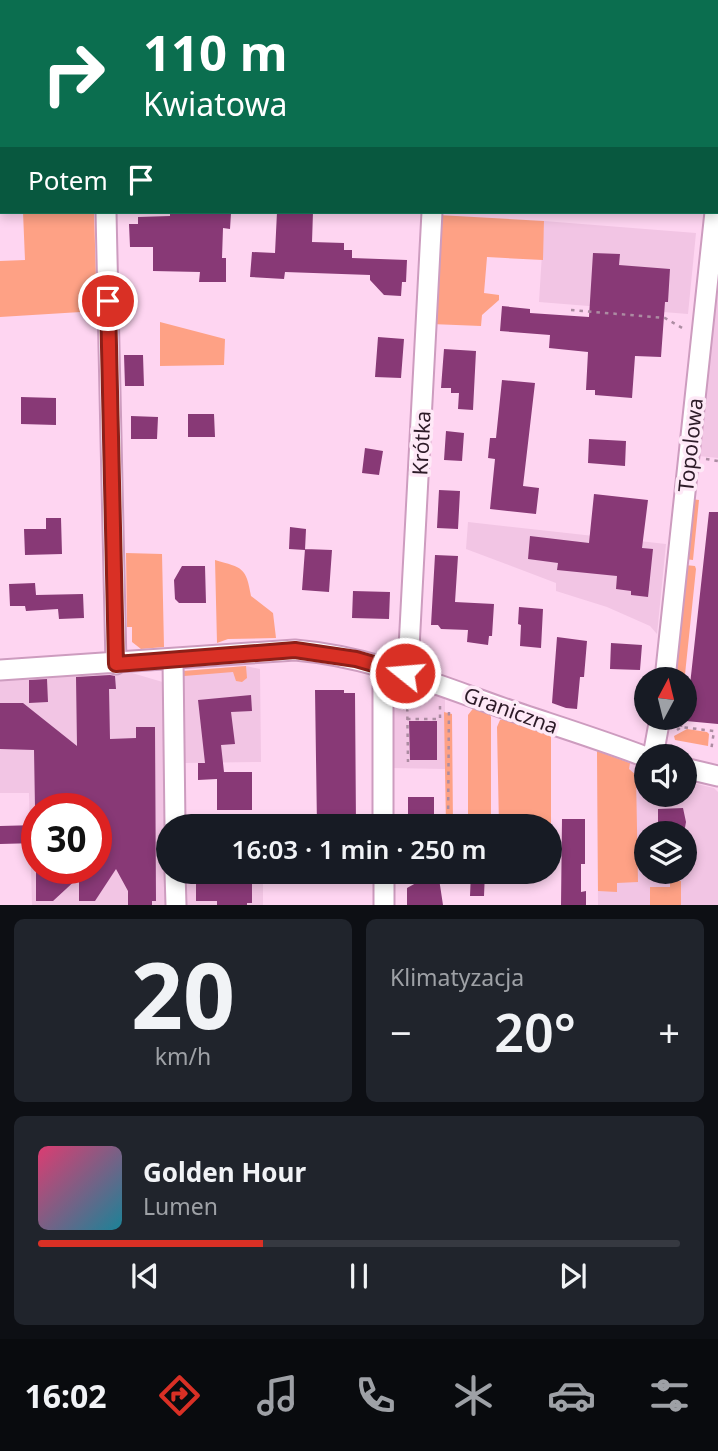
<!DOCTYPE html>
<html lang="pl">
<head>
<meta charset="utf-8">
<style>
	body { margin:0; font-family:"Noto Sans",sans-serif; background:#20242c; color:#f1f3f6; height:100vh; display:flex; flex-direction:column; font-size:26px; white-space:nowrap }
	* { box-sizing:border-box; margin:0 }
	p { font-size:23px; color:#9ea1a6 }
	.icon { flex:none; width:38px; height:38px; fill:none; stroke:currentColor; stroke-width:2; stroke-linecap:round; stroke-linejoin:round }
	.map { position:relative; height:905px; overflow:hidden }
	.sheet { display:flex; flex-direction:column; gap:14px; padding:14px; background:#0d0f14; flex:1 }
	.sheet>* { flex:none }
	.guide { position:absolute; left:0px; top:0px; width:719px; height:214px; box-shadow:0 4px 10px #0003; background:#0b6e4f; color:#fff; overflow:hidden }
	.needle { width:46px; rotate:7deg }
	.buttons { position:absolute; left:634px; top:667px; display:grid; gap:14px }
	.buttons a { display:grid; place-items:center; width:63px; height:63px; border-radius:50%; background:#171b24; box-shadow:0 4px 10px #0003; font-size:35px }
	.speed { position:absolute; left:21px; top:793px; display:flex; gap:14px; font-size:35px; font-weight:700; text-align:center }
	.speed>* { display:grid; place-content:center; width:91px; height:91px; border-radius:50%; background:#171b24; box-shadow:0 4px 10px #0003; line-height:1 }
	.speed .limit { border:10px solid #d22; background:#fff; color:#111 }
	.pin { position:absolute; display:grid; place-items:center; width:60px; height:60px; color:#fff; margin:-30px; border:4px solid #fff; border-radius:50%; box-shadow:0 2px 7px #0007 }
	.me { position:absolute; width:77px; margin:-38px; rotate:287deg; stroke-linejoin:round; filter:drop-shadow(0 0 5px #0008) }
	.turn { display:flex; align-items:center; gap:24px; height:147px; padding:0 28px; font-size:32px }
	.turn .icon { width:91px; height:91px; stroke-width:2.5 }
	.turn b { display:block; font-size:49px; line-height:60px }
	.then { display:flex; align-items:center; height:66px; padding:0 28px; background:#0003; gap:14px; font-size:26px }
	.big { font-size:52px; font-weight:600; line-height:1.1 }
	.sheet .tile { flex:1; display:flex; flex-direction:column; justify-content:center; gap:10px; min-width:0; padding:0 24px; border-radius:10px; background:#20242c }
	.sheet .dial { align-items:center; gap:0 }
	.dial b { font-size:91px; line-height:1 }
	.song { display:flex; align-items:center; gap:21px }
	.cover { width:84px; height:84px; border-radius:10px; background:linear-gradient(135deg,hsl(340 70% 55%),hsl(190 70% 35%)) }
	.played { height:7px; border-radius:4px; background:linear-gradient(90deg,#d93025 35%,#363941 35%) }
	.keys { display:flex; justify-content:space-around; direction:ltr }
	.heat { display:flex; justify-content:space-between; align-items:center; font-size:38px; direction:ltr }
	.sheet .tiles { flex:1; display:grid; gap:14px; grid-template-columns:1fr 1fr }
	.tile:last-child { grid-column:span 2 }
	.trip { position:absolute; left:156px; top:814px; width:406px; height:70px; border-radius:35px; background:#171b24; box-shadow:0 4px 10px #0003; font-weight:600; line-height:70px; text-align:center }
	.menu { display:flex; height:112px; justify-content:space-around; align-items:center; background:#090b0e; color:#9ea1a6 }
	.menu .icon { width:49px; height:49px }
	.menu .active { color:#d93025 }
	.menu b { font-size:32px; color:#f1f3f6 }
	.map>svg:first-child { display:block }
	.built { fill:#f2c5e4; fill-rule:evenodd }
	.green { fill:#fea185 }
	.building { fill:#883976 }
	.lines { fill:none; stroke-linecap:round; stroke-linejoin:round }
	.minor-casing { stroke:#cd9cbf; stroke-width:23 }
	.path { stroke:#ac8ca2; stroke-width:2.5; stroke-dasharray:3.5 5; stroke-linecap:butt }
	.minor { stroke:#fff; stroke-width:19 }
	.route-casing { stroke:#8d1f18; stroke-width:18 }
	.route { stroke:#d93025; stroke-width:12 }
	.labels { text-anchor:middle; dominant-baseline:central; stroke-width:7; stroke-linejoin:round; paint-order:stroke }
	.street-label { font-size:21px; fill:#2d1b28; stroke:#fee9f7 }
</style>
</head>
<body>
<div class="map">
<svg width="718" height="905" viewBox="0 0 718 905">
	<rect width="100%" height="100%" fill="#fed5f1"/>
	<path class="built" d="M544,221l152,12 -8,81 -149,-12z
		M718,253v205l-19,-2z
		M468,522l198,22 -9,90 -7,-8 -43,-19 -51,-16v-8l-90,-34z
		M246,666l14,3 1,93 -77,1 -3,-89 2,-3z
		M132,673l34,10 1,222h-135l-3,-112h-29v-113zM37,808h59v60h-59z
		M393,683l52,14v72l-54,-1v-68z
		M597,751l39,14v4l10,3v22h38v-13l30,7 4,4v113h-37v-23h-11v5h-20v18h-52zM646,833h38v39h-38z
		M185,872h78v33h-78z"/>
	<path class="green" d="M23,212h71l3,99 -97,6v-56l25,-1z
		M438,215l106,6 -1,39 -56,-3 -3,36 15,2v5l-17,15 -1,11 -50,-2z
		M160,322l65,17 -1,26 -64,1z
		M691,499l8,1 -6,60 -8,-1z
		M126,553l36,1 2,93 -23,2 -9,-7v-15h-5z
		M215,560c28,8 31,7 36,36l22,17 3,25 -48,1 -11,4z
		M685,565l10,1 1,3 -12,115v-5h-12z
		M246,666l1,12 -5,4 -6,-1 -3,-9 -49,4v14l-1,-1v-18z
		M475,706l14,6 2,5v109h-23v-111z
		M444,712l8,2 1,112h-7z
		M507,719l44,16v104l-1,-13h-51l-2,-99 3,-7z
		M687,729l20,3 2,2 -1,12 -33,-6 -1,-4z
		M597,751l33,12 -1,6 7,6 2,107 -21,1v9l-19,-1z
		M670,881h11v24h-31v-18h20z"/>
	<path class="building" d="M170,212l61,1 -1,16 -7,-1 -1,30h4v24h-27l1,-10 -47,-1v-24h-23l-1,-23h9v-7l32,-1z
		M277,212h36l-1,30 32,1v7h8v8l55,2 -1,22h-4l-1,14 -17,-1 -14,-15v-5l-85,-3 -1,7 -34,-2 2,-25 23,1z
		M593,253l27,1 -1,11 51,4 -2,33h-3l-4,55 -26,-1 -3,42 -37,-3v-5h-9l2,-38 -39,-4 1,-13 -50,-4 2,-25 28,3v4l59,4z
		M378,337l26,2 -3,39 -26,-1z
		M444,349l32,2 -3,59 -15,-1 1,-16h-8v-5h-10z
		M124,355h19l1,31h-19z
		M502,380l33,3 -12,103 16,2 -3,26 -46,-5 5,-50 -7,-1 2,-20h6z
		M21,397l35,1v27l-35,-1z
		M188,414h26l1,23h-27z
		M131,416l27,1 -1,22h-26z
		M446,431l18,2 -2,28 -18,-1z
		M589,439l37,2 -1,25 -37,-3z
		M365,448l18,3 -4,24 -17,-2z
		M439,490l21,1 -2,38 -21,-1z
		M594,494l54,6 -6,48 11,1 -5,48 -17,-2v-4l-15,-2 1,-13 -60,-6 1,-7 -30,-4 2,-23 59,7z
		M709,512h9v212l-32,-3z
		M46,518h15l1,36 -37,1 -1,-26h22z
		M290,527l16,2 -1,21 -16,-1z
		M305,549l27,1 -3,42 -27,-2z
		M435,555l23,1 -3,46 39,2 -2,32h-3l-1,9 -21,-3 1,-12 -27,-1 -3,-4h-7z
		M182,566h23l1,37h-27l-4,-4 -1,-19z
		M35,583l1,12 47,-1 1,24 -25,1 -1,-10 -32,2 -1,-5h-15l-1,-22z
		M353,591l37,1 -1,27 -37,-1z
		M519,607l24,2 -2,39 -21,-2 1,-21 -3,-1z
		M557,637l30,4 -3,36h-4l-3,32 -11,-1 -14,-5z
		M611,643l31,2 -2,25 -30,-1z
		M110,675l5,1 1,13h-7l1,50 26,-1v-11h19l1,174h-4v4h-24v-14l-12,-22 -21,32h-16v-24l-26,24h-17v-33h60v-60h-61l-1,-58 -34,-1v-46h23l54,43 -1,-69z
		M47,679l1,23 -19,1v-23z
		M315,690h29v3h11l1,133h-39z
		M251,695l1,16 -21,1 4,32 -14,1 3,27h28v38h-35v-31l-19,1v-17h7l-7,-63z
		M409,721h28v39h-27z
		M408,797h26v29h-26z
		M683,808l3,14 -2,11h-26v-24z
		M562,819h23v45h-4v28l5,-1v14h-25z
		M37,825v18l-37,1v-18z
		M423,872h15l5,33h-36v-17l9,-5 -1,-10z
		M471,872h14l-1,24h-14z
		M216,873h31v6h5v24h-5v2h-30v-4h-21v-19h20z"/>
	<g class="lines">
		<g class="minor-casing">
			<path id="minor" d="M104,0v2
				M444,2v-2
				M697,2v-2
				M718,186v-6
				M106,212l10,452
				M173,659l2,167
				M383,667v159
				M0,670l295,-20c73,6 140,34 208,58 47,16 96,31 143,49
				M405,673l4,-25 23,-436
				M665,679l50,-467
				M653,756l7,-38
				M684,768l34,8
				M175,872l1,33
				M384,872v33"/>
		</g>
		<path class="path" d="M571,310l94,8 19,11
			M706,459l12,2
			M407,691l1,71
			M684,711h3
			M407,719h33v-15
			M681,727v-9
			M677,730l4,-3 33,4 -3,20
			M448,826l1,-119"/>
		<use href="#minor" class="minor"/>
	</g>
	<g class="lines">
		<g class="route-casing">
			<path id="route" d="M108,301l8,363 179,-14 61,9 49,14"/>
		</g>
		<use href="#route" class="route"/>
	</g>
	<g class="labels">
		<g class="street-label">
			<text transform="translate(421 443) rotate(-87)">Krótka</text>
			<text transform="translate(690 445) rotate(-84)">Topolowa</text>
			<text transform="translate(511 710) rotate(20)">Graniczna</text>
		</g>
	</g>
</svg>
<div class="buttons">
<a><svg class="needle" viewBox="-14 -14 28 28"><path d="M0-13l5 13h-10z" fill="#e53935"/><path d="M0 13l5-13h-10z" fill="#9ea1a6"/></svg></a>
<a><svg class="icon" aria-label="sound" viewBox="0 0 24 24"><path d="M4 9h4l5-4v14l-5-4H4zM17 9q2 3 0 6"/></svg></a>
<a><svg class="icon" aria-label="layers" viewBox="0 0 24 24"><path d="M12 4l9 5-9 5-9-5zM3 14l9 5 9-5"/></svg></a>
</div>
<div class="speed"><div class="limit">30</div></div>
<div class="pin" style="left:108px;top:301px;background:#d93025"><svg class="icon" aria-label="arrive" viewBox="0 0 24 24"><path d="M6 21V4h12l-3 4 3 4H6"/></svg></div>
<svg class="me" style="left:405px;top:673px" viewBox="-20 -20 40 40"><circle r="17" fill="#d93025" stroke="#fff" stroke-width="3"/><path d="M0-11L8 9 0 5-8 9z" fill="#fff"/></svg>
<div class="trip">16:03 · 1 min · 250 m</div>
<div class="guide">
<div class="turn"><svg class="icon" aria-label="right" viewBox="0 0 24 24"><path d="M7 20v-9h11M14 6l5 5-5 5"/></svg><div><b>110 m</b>Kwiatowa</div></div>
<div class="then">Potem<svg class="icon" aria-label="arrive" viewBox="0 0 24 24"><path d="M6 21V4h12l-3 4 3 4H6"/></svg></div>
</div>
</div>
<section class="sheet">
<div class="tiles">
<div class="tile dial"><b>20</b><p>km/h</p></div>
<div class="tile"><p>Klimatyzacja</p>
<div class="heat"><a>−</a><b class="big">20°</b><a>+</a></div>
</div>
<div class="tile">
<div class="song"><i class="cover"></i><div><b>Golden Hour</b><p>Lumen</p></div></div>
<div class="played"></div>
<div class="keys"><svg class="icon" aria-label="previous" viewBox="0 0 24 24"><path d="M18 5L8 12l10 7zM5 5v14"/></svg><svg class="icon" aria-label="pause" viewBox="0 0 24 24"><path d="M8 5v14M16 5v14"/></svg><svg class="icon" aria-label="next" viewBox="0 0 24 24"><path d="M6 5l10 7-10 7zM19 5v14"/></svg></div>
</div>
</div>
</section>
<nav class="menu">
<b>16:02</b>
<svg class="icon active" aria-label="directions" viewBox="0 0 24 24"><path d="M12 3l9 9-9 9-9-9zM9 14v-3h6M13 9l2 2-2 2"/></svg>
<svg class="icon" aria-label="music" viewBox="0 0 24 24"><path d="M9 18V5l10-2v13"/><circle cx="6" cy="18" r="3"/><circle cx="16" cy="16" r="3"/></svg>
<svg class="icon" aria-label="phone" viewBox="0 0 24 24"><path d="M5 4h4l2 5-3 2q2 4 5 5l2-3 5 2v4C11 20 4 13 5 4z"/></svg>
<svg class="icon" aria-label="climate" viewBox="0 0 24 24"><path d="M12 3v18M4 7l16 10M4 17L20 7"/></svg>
<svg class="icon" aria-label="car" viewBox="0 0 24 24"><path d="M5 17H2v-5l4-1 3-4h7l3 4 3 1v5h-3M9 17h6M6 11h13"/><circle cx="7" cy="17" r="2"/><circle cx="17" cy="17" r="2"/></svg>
<svg class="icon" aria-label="filters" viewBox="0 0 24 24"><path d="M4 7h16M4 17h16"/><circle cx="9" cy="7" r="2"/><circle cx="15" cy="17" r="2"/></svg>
</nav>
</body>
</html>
